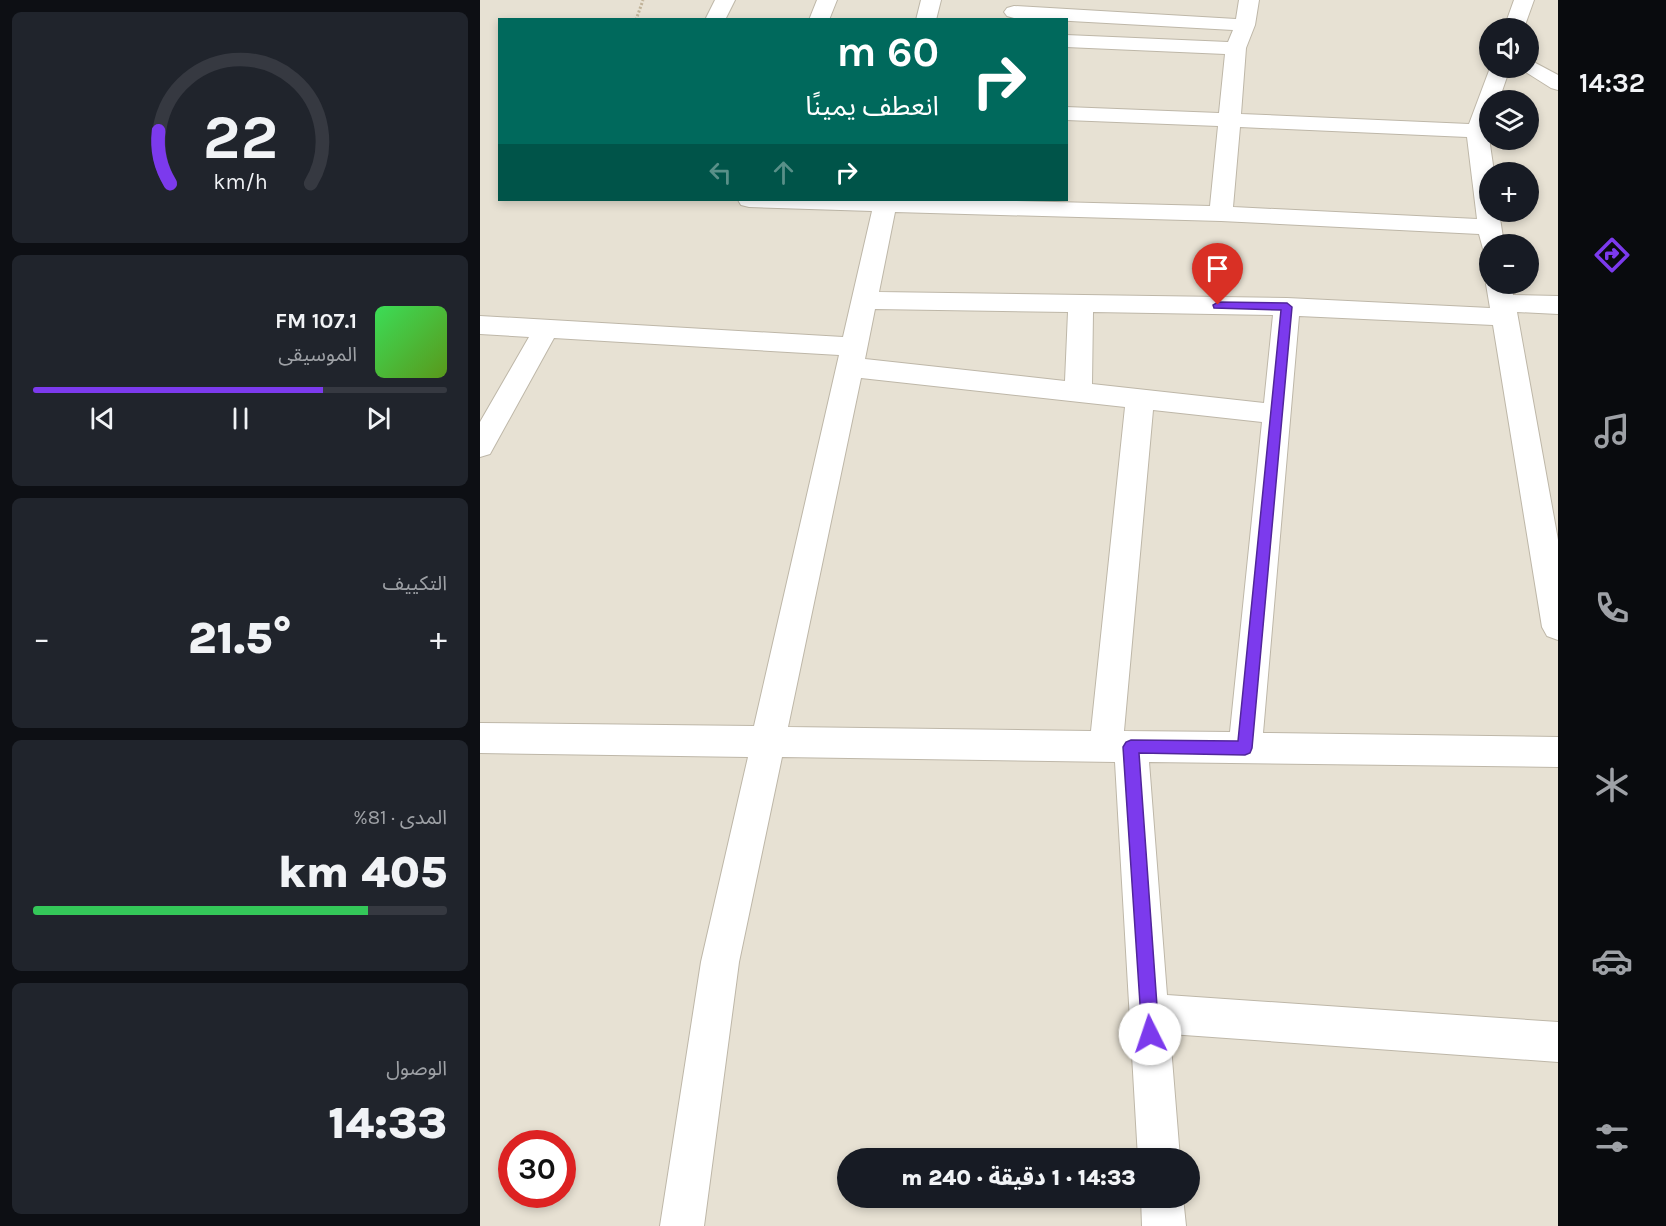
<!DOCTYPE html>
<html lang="ar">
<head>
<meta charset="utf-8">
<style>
	body { margin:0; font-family:Karla,"Noto Sans Arabic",sans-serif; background:#20242c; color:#f1f3f6; direction:rtl; height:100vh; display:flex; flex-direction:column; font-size:22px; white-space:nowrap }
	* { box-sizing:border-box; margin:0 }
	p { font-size:20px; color:#9ea1a6 }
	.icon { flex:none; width:33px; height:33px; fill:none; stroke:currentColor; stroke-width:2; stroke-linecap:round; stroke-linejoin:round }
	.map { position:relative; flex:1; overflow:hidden; direction:ltr }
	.drawer { display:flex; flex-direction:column; gap:12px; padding:12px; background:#0d0f14; width:480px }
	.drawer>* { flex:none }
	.guide { position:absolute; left:18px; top:18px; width:570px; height:183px; border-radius:0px; box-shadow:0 3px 9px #0003; direction:rtl; background:#00695c; color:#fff; overflow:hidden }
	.tools { position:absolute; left:999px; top:18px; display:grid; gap:12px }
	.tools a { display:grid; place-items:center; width:60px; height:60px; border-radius:50%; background:#171b24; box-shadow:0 3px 9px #0003; font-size:30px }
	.speed { position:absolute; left:18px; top:1130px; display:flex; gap:12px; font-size:30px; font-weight:700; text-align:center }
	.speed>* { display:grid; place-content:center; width:78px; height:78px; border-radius:50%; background:#171b24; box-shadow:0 3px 9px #0003; line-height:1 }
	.speed .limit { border:9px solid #d22; background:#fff; color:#111 }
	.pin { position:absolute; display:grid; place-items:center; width:51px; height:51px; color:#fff; margin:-62px -26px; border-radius:50% 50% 50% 0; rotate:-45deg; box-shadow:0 0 6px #0007 }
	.pin .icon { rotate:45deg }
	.me { position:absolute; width:66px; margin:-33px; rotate:356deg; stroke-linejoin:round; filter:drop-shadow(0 0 4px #0008) }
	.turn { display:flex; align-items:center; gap:21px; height:126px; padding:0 30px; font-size:27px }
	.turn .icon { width:78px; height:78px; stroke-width:2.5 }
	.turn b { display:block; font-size:42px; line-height:51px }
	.lanes { display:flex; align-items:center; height:57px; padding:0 30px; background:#0003; justify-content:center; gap:30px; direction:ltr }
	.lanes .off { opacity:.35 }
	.big { font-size:45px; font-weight:800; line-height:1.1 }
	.drawer .widget { flex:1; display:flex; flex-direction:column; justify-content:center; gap:9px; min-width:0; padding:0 21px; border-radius:9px; background:#20242c }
	.drawer .dial { align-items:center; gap:0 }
	.dial svg { height:156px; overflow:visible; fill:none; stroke:#363941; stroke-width:7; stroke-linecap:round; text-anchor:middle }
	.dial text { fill:#f1f3f6; stroke:none }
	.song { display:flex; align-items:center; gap:18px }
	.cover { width:72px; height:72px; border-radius:9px; background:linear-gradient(135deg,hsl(130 70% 55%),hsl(90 70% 35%)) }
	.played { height:6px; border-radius:3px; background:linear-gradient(90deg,#7c3aed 70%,#363941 70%) }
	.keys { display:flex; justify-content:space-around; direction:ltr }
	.heat { display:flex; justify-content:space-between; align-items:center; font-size:33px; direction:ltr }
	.charge { height:9px; border-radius:4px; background:linear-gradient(90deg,#34c759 81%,#363941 0) }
	.trip { position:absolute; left:357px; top:1148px; width:363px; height:60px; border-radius:30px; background:#171b24; box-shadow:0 3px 9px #0003; font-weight:800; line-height:60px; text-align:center; direction:rtl }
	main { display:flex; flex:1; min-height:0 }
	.menu { display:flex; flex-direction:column; width:108px; justify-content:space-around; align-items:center; background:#090b0e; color:#9ea1a6 }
	.menu .icon { width:42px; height:42px }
	.menu .current { color:#7c3aed }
	.menu b { font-size:27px; color:#f1f3f6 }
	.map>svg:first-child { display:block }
	.residential { fill:#e7e1d3; fill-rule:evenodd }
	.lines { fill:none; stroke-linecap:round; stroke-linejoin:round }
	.minor-casing { stroke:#beb7a8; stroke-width:2 }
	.path { stroke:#c0b399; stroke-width:3; stroke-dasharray:2 2; stroke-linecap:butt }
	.minor { fill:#fff; fill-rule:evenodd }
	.route { fill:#7c3aed; stroke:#51269a; stroke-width:1.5 }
</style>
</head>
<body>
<main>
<nav class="menu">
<b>14:32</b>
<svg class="icon current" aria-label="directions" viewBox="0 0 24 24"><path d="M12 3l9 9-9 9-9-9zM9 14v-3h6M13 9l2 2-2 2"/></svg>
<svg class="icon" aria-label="music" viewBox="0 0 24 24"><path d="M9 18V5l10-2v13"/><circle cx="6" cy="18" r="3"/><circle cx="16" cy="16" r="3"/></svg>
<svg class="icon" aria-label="phone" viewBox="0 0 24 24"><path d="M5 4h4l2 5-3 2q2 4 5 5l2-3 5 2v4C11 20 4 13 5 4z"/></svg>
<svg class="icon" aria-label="climate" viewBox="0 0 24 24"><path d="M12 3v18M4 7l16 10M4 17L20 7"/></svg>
<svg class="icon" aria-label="car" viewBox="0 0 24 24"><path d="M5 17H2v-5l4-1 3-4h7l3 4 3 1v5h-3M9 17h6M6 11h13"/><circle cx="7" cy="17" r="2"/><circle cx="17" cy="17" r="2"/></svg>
<svg class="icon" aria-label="filters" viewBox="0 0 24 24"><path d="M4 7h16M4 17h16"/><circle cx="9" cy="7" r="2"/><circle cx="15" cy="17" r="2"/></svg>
</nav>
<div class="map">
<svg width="1078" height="1226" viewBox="0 0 1078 1226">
	<rect width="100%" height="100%" fill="#f3efe5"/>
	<path class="residential" d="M0,0h1078v1226h-1078zM20,20h566v180h-566zM1010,28h38v40h-38zM1010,100h38v40h-38zM1010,172h38v40h-38zM1010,244h38v40h-38zM32,1143h50v51h-50zM368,1158h342v39h-342z"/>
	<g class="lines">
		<g class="minor-casing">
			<path id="minor" d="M235,0h20l-10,20h-20z
				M337,0h20l-8,20h-20z
				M441,0h20l-5,20h-20z
				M759,0h20l-4,25 -9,23 -5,66 228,10 21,-56h20l-11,32h-9l-2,31 6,41h-4v40h9l5,32h-14v7l-7,-2 -4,-15 -258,-13 -326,-9 -16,80 408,6 203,10 -4,-24 4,-5v5h21l2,11 45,1v18l-41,-2 41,228v100l-11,-4 -5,-9 -49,-302 -194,-9 -36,417 295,4v30l-409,-5 18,233 391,27v40l-388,-28 10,124h-42l-23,-396 -333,-5 -43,205 -35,264h-44l41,-264 47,-205 -268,-4v-30l274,3 85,-371 -285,-17 -64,116 -10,3v-35l49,-85 -49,-3v-18l363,21 29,-126 -123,-4 -8,-2 -3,-5h239l233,6 8,-80 -152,-6v-13l153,6 6,-59 -159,-7v-12l162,7 5,-12 -219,-12 -7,-2 -3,-4 3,-4 7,-2 222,13zM760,127l227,10 10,82 -244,-12zM395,309l193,3 -3,69 -200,-22zM613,312l180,3 -9,88 -172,-19zM381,378l264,29 -34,324 -303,-4zM673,410l109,12 -32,310 -106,-1z
				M1034,0h20l-10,28h-20z
				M1048,59l30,16v15l-7,-2 -30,-19 -2,-1h9z
				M661,1197h42l3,29h-44z"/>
		</g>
		<path class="path" d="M156,20l7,-20"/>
		<use href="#minor" class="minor"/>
	</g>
	<path class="route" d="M738,302l69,1 5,4 -40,441 -2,5 -5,2 -106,-2 20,281 -2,6 -7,2 -6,-2 -2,-6 -19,-287 3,-5 5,-2 107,1 43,-431 -67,-2 -1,-3z"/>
</svg>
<div class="tools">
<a><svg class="icon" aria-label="sound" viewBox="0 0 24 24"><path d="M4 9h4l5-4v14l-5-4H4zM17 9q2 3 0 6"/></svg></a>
<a><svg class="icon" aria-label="layers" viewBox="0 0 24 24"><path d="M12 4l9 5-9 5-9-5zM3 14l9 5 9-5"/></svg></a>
<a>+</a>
<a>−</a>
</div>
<div class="speed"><div class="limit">30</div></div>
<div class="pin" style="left:738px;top:305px;background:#d93025"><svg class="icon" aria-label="arrive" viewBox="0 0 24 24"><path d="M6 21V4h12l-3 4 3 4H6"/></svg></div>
<svg class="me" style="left:670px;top:1034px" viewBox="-20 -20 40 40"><circle r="19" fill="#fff"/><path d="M0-13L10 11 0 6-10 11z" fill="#7c3aed"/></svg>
<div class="trip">14:33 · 1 دقيقة · 240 m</div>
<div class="guide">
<div class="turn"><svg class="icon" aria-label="right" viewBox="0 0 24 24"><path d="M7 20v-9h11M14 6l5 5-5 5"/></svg><div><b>60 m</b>انعطف يمينًا</div></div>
<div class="lanes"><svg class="icon off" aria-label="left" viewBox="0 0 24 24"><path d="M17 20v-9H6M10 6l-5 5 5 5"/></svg><svg class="icon off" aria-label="ahead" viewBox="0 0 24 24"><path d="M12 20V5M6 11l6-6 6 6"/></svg><svg class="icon" aria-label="right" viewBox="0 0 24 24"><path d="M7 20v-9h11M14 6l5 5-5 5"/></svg></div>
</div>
</div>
<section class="drawer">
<div class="widget dial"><svg viewBox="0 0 100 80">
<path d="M14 69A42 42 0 1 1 86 69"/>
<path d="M14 69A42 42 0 0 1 8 42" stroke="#7c3aed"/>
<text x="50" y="56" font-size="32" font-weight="700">22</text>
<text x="50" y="72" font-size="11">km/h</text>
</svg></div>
<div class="widget">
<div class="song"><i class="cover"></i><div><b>107.1 FM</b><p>الموسيقى</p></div></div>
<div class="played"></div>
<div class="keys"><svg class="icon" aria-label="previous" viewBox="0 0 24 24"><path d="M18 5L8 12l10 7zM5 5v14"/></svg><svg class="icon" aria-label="pause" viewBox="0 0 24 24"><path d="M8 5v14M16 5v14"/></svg><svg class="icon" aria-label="next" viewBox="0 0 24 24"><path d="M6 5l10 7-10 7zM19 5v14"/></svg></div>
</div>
<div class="widget"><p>التكييف</p>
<div class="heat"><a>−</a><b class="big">21.5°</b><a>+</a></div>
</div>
<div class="widget"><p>المدى · 81%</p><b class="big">405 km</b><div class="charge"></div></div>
<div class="widget"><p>الوصول</p><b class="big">14:33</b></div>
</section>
</main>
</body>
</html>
